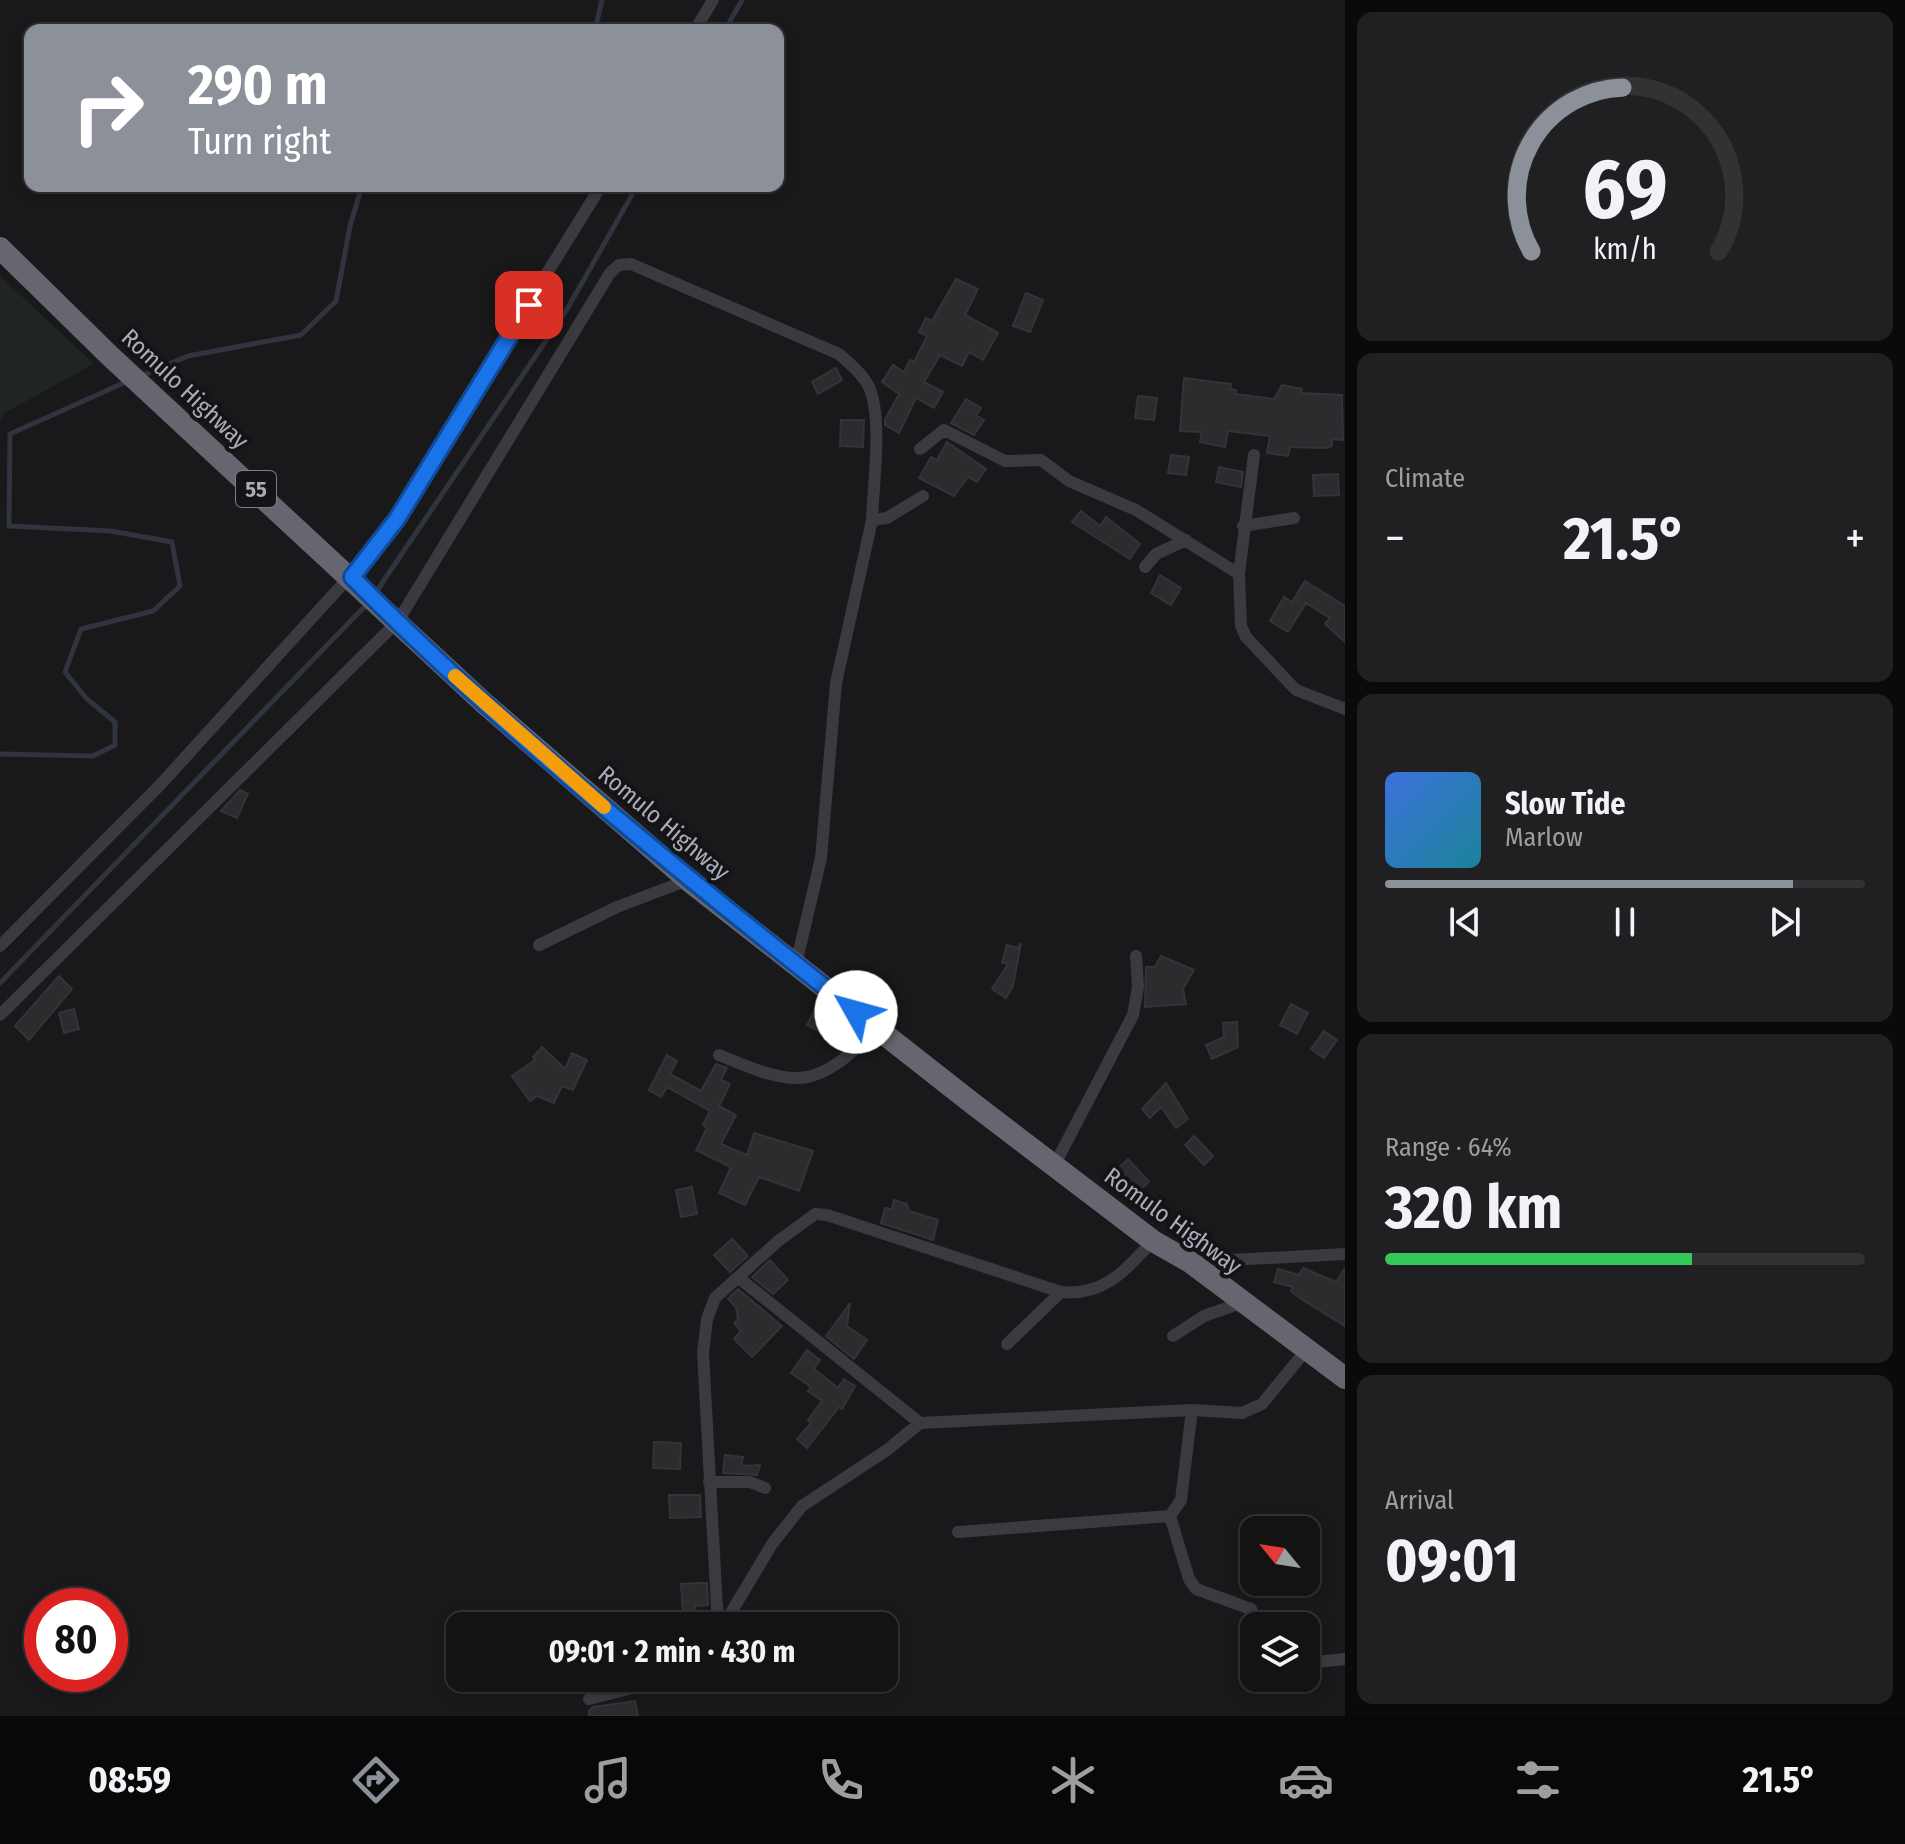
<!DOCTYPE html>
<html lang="en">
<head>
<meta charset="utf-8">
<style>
	body { margin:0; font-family:"Fira Sans Condensed",sans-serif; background:#202022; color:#f1f3f6; height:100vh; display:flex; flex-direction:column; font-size:30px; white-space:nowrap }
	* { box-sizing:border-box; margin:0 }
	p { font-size:26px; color:#9d9ea0 }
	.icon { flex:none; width:44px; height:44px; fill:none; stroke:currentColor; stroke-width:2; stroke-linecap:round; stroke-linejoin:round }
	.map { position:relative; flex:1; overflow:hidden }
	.details { display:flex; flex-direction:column; gap:12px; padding:12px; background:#0a0a0b; width:560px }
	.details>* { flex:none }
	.guide { position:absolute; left:24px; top:24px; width:760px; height:168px; border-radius:16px; box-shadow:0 4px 12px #0003,0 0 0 2px #323234; background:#8c9099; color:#fff; overflow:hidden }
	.needle { width:52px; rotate:300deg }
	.buttons { position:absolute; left:1240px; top:1516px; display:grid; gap:16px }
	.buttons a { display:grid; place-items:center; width:80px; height:80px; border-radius:16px; background:#131314; box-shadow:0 4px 12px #0003,0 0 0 2px #323234; font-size:40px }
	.speed { position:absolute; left:24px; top:1588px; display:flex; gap:16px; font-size:40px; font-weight:700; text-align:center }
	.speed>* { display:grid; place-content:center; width:104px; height:104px; border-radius:50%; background:#131314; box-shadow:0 4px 12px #0003,0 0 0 2px #323234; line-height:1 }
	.speed .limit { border:12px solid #d22; background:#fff; color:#111 }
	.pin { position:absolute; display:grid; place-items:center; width:68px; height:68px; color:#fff; margin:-34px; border-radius:16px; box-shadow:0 4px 12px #0006 }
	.me { position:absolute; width:88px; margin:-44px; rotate:308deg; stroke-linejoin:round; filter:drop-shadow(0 0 6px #0008) }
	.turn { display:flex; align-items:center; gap:28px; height:168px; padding:0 32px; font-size:36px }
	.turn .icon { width:104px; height:104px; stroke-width:2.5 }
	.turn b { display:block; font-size:56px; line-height:68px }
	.big { font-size:60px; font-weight:700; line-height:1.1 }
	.details .card { flex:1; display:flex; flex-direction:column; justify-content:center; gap:12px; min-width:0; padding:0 28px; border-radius:16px; background:#202022 }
	.details .dial { align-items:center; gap:0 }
	.dial svg { height:208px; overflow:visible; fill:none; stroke:#323234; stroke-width:7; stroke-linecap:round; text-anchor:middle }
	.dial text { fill:#f1f3f6; stroke:none }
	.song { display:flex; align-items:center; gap:24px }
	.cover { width:96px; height:96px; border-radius:12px; background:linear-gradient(135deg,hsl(220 70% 55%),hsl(190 70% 35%)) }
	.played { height:8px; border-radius:4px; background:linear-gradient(90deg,#8c9099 85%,#323234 85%) }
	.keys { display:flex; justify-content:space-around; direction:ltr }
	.heat { display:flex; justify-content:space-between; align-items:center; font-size:44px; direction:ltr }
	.charge { height:12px; border-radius:6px; background:linear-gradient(90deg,#34c759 64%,#323234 0) }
	.trip { position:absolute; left:446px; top:1612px; width:452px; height:80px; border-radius:16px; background:#131314; box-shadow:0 4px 12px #0003,0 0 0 2px #323234; font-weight:700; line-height:80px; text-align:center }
	.tab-bar { display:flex; height:128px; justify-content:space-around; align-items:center; background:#080808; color:#9d9ea0 }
	.tab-bar .icon { width:56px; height:56px }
	.tab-bar .active { color:#8c9099 }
	.tab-bar b { font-size:36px; color:#f1f3f6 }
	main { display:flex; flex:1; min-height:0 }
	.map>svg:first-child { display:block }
	.green { fill:#1f2621 }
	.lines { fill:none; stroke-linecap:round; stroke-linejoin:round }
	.stream { stroke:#2f343f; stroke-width:5 }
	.building { fill:#2c2c2f; stroke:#343337; stroke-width:2 }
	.street { stroke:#3a3a40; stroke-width:12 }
	.highway { stroke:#666671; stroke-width:22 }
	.route-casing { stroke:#114b97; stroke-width:20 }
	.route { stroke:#1a73e8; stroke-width:14 }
	.slow { stroke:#f59e0b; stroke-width:14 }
	.labels { text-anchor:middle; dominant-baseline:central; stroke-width:8; stroke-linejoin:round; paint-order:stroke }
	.shield { fill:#141416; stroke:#7e7e89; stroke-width:2 }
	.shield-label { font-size:22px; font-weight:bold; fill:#abacba }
	.street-label { font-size:24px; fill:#abacba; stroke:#141416 }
</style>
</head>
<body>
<main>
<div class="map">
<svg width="1345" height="1716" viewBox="0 0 1345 1716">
	<rect width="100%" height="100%" fill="#19191b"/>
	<path class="green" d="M0,276l94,88 -90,49 -4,8z"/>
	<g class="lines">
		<path class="stream" d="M595,30l7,-30
			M725,30l17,-30
			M141,376l47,-20 113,-21 35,-34 14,-75 12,-40
			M376,592l190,-281 71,-125
			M0,754l93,2 22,-11v-23l-28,-23 -22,-27 16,-43 72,-18 27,-25 -8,-44 -61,-11 -102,-5 1,-92 118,-53
			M0,983l368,-380"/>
	</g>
	<path class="building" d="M956,279l22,10 -13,26 33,18 -15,27 -14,-8 -7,14 -22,-11 -16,27 19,10 -9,16 -18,-10 -17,35 -14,-8v-5l14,-26 -17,-12 11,-17 11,7 6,-12 4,2 13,-26 -8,-4 7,-14 6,3z
		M1026,293l17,7 -13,32 -17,-6z
		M836,368l6,12 -24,14 -6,-12z
		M1184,378l47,6 -1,5 6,1 -1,4 39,5 8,-14 20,4 -1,4 41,2 1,45 -11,-1v7l-7,2 -35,-1 -2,9 -21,-3 3,-17 -42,-5 -3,16 -25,-5 2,-10 -22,-1z
		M1138,396l19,2 -3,22 -19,-2z
		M966,399l15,9 -5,7 8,5 -10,15 -23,-12z
		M841,420h23l-1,27 -23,-1z
		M947,442l39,27 -9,13 -9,-5 -14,19 -35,-18 12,-21 6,3z
		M1171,455l18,2 -3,18 -18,-2z
		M1219,467l24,5 -2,15 -25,-5z
		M1338,474l1,21 -25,1 -1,-21z
		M1081,511l19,15 6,-9 34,27 -10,15 -58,-37z
		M1160,575l21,13 -10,17 -20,-12z
		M1305,581l40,25v36l-20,-18 5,-6 -24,-15 -18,29 -18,-11 14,-24 8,5z
		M240,790l8,4 -11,24 -16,-7z
		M1021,943l-8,43 -7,12 -14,-9 16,-25 -6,-2 5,-17 11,3z
		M1161,956l33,14 -11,19 3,15 -41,3 1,-40h9z
		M59,976l13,13 -43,51 -14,-14z
		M1291,1004l17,9 -11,21 -17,-9z
		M816,1007l17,9 -9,18 -17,-9z
		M74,1009l5,20 -15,4 -5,-20z
		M1237,1022l1,25 -26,12 -6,-14 18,-8 -1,-14z
		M1324,1031l13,9 -13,18 -13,-9z
		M542,1047l23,22 7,-16 15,7 -14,30 -11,-4 -8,17 -17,-7 -7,5 -18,-25 23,-16 -2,-3z
		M667,1055l10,6 -7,13 31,17 15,-27 11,4 -6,12 9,4 -11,22 17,9 -15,29 26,11 7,-22 59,18 -14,40 -40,-14 -14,28 -26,-12 12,-26 -35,-17 11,-22 -4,-3 7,-14 -43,-24 -6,10 -12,-7z
		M1166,1083l22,36 -12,9 -15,-21 -11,11 -8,-9z
		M1194,1136l19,20 -9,9 -19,-20z
		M1128,1159l21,23 -15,14 -21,-22z
		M692,1187l5,27 -16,3 -5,-27z
		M894,1200l13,4 2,7 29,9 -5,20 -52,-17 4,-15 7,1z
		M732,1239l16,17 -18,16 -16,-17z
		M770,1260l18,20 -15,14 -21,-17z
		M1303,1268l33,14 9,-14v58l-44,-27 -10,-8 2,-4 -19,-5 4,-13 21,6z
		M738,1289l44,37 -30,31 -18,-18 7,-8 -7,-8 4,-4 -2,-12 -8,-8z
		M850,1303l-3,23 20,14 -13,19 -28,-23z
		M807,1350l13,10 -6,9 24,19 6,-9 11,7 -13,23 -3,-2 -32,41 -10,-9 14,-16 -3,-3 14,-19 -14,-10 3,-4 -20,-14z
		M654,1442l27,1 -1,26 -27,-1z
		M725,1455l18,2 -2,9 19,-1 -3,10 -34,-2z
		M669,1495h31l1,22 -31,1z
		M701,1583h6l1,22 -13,1 2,20h-13l-3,-42z
		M635,1701l3,15h-49v-5l4,-4z"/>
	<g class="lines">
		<path class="street" d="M695,30l18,-30
			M920,449l24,-19 61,31 36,-1 28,21 67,29 103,64 2,52 5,11 50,53 49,19
			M1243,526l51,-8
			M1145,567l11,-13 30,-14
			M1239,574l15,-119
			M539,945l78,-38 71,-27
			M0,946l160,-161 220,-242 221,-357
			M796,964l25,-106 15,-175 36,-163 15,-2 36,-22
			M0,1015l398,-394 212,-348 9,-8 12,-1 208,90c10,9 24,20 30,33 14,31 4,98 3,133
			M719,1055c79,33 96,36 158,-27
			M1054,1166l79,-151 5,-28 -2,-31
			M1193,1262l152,-8
			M739,1278l181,145
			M1173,1336l31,-20 37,-13
			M1007,1344l54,-52
			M709,1482h41l15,6
			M1170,1516l19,63 7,10 55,20 7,17
			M958,1532l212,-16 11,-16 11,-90
			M718,1626l-15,-273 4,-34 8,-21 62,-56 38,-28 12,1 234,77c44,4 64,-22 92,-51
			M723,1626l49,-82 30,-38 85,-56 33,-27 272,-13 50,3 20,-9 45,-55
			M1306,1663l39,-4
			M589,1699l82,-21"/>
		<path class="highway" d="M0,248l110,108 374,347 204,177 284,223 181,138 37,21 155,116"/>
	</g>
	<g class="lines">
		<g class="route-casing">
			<path id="route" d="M529,305l-132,214 -45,58c157,158 330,297 504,435"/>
		</g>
		<use href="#route" class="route"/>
		<path class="slow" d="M455,676l149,131"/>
	</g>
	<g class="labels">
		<rect class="shield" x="236" y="471" width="40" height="36" rx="6"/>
		<g class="shield-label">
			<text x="256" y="489">55</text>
		</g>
		<g class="street-label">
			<text transform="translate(185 389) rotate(43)">Romulo Highway</text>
			<text transform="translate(664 823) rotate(40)">Romulo Highway</text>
			<text transform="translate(1173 1221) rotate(36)">Romulo Highway</text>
		</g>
	</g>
</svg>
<div class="buttons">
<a><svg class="needle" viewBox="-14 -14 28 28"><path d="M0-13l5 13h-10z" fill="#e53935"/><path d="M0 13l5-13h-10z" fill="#9d9ea0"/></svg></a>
<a><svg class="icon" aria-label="layers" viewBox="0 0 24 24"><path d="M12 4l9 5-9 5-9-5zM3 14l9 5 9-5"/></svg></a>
</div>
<div class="speed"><div class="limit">80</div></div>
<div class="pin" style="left:529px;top:305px;background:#d93025"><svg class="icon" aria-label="arrive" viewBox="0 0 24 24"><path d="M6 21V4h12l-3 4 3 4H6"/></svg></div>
<svg class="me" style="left:856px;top:1012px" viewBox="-20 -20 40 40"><circle r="19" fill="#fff"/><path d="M0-13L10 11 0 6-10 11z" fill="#1a73e8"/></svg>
<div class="trip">09:01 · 2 min · 430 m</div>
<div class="guide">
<div class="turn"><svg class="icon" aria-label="right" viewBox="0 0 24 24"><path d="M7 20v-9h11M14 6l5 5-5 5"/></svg><div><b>290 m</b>Turn right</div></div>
</div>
</div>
<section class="details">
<div class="card dial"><svg viewBox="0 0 100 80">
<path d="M14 69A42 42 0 1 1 86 69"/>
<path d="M14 69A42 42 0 0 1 49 6" stroke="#8c9099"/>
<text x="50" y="56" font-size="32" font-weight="700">69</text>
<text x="50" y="72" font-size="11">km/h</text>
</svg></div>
<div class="card"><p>Climate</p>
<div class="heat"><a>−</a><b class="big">21.5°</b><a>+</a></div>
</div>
<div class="card">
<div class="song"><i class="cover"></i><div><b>Slow Tide</b><p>Marlow</p></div></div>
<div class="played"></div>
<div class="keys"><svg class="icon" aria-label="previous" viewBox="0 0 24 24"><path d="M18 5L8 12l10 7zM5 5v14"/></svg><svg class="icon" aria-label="pause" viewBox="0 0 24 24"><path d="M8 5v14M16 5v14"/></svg><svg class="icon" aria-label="next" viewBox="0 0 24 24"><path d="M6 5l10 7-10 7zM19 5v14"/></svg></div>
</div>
<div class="card"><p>Range · 64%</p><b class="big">320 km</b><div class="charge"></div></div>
<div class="card"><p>Arrival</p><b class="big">09:01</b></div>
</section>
</main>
<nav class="tab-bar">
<b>08:59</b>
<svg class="icon active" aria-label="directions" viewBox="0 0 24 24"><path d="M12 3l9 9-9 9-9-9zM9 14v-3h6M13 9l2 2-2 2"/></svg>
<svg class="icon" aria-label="music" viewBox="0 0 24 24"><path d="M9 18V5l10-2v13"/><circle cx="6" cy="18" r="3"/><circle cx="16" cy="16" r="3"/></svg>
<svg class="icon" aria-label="phone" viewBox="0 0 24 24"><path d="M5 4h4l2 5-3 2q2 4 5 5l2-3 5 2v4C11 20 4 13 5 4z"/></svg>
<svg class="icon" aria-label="climate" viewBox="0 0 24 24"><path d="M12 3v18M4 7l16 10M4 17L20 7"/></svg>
<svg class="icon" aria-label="car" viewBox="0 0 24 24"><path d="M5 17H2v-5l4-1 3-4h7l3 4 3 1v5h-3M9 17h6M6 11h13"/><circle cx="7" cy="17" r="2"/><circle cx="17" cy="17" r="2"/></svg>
<svg class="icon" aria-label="filters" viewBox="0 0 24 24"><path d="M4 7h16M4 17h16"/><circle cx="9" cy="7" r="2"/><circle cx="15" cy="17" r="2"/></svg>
<b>21.5°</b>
</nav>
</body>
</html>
